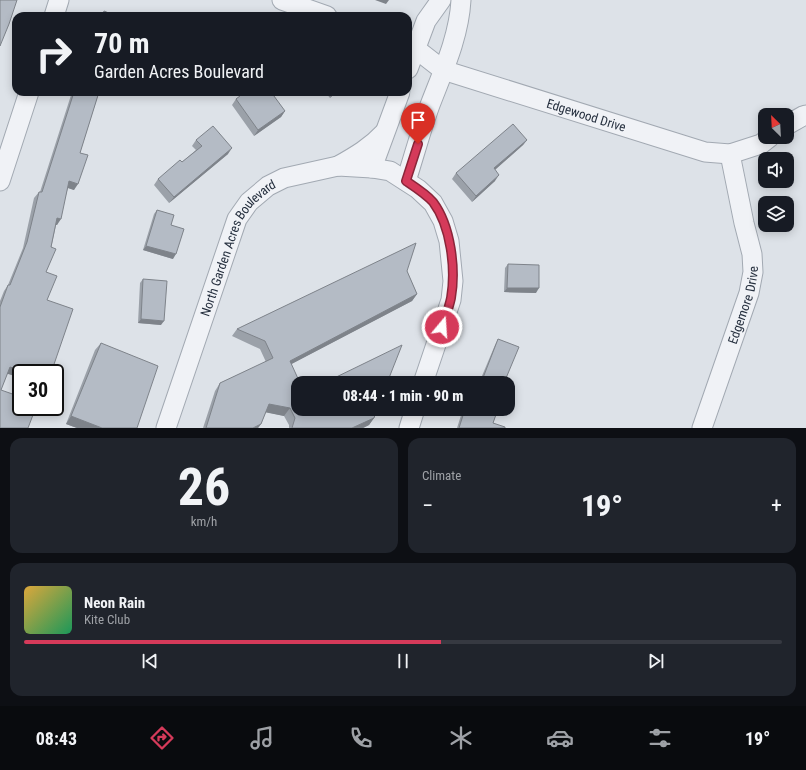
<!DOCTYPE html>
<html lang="en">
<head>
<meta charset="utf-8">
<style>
	body { margin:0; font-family:"Roboto Condensed",sans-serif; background:#20242c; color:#f1f3f6; height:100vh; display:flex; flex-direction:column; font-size:15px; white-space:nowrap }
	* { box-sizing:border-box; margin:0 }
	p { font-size:13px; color:#9ea1a6 }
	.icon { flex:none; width:22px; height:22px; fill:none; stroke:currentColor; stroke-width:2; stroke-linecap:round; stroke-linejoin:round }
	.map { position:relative; height:428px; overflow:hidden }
	.details { display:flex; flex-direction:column; gap:10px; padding:10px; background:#0d0f14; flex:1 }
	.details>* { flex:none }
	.top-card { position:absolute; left:12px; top:12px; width:400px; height:84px; border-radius:12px; box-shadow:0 2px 10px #0003; background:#171b24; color:#f1f3f6; overflow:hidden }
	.needle { width:26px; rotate:336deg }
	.buttons { position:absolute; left:758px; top:108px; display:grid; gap:8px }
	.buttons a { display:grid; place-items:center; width:36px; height:36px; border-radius:8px; background:#171b24; box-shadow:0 2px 10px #0003; font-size:20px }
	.speed { position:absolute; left:12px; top:364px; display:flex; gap:8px; font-size:20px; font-weight:700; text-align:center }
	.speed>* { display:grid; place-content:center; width:52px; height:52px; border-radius:50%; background:#171b24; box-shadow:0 2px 10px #0003; line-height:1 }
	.speed .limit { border:2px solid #111; border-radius:6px; background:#fff; color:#111 }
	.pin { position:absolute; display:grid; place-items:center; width:34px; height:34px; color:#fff; margin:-41px -17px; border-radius:50% 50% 50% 0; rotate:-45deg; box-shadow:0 0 4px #0007 }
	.pin .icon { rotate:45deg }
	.me { position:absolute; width:44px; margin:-22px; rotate:18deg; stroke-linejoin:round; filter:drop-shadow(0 0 3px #0008) }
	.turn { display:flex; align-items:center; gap:14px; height:84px; padding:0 16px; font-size:18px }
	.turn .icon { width:52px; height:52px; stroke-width:2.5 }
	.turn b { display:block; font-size:28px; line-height:34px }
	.big { font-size:30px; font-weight:800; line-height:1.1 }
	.details .tile { flex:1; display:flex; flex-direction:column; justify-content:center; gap:6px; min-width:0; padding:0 14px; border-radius:12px; background:#20242c }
	.details .dial { align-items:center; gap:0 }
	.dial b { font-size:52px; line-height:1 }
	.song { display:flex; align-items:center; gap:12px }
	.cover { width:48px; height:48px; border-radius:6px; background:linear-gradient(135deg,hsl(40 70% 55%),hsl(150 70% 35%)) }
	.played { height:4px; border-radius:2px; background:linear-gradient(90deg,#d53a5a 55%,#363941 55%) }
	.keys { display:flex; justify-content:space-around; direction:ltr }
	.heat { display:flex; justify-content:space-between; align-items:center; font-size:22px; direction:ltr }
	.details .tiles { flex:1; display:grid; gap:10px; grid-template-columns:1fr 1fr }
	.tile:last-child { grid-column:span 2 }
	.trip { position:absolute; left:291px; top:376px; width:224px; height:40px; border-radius:12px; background:#171b24; box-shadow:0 2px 10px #0003; font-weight:800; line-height:40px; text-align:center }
	.tabs { display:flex; height:64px; justify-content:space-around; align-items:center; background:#090b0e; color:#9ea1a6 }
	.tabs .icon { width:28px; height:28px }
	.tabs .on { color:#d53a5a }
	.tabs b { font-size:18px; color:#f1f3f6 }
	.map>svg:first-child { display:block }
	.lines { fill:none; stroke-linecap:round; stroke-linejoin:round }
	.minor-casing { stroke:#a2a9b2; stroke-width:21 }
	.minor { stroke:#f0f2f6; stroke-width:19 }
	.wall { fill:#9ba1a9 }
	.shaded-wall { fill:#7e838a }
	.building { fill:#b4bbc5; stroke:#7e838a }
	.route-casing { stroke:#8a263a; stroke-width:10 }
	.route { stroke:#d53a5a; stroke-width:7 }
	.labels { text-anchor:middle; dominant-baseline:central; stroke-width:3; stroke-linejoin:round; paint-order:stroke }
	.street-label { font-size:13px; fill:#26303f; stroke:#edf1f5 }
</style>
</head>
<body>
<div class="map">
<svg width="806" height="428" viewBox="0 0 806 428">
	<rect width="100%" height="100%" fill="#dde2e8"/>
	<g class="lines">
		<g class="minor-casing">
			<g id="minor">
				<path d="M282,0l45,16"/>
				<path d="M54,16l5,-16"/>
				<path id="s1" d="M408,46l8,3 27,21 262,82 25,2 31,-10 9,-7"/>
				<path d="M408,69l18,-48 15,-21"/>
				<path d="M787,125l16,-9 3,-1"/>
				<path d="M338,166c18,-10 33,-19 46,-33"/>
				<path d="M372,168l28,-76"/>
				<path d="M0,181l29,-89"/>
				<path d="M406,181c8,-25 15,-51 24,-76 13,-34 29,-68 31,-105"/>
				<path id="s2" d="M166,428l71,-209 12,-17 19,-16 16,-8 54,-12 34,2 18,3 28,18 15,14 10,18 6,20 4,40 -2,19 -28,83"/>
				<path d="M409,428l6,-19"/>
				<path id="s3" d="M702,428l47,-135 4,-21 -1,-18 -8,-31 -14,-69"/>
			</g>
		</g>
		<use href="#minor" class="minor"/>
	</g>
	<path class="wall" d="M72,92h27l-19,61 -6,37 -6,-2 -11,37h-1l-10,47 1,28 -26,78 -14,-5 -6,17 -1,38v-127l4,-10 4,-6 15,-37 11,-50 5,-6h1z
		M325,92h11l-6,6z
		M236,99l49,12 -4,6 -27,19 -22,-31z
		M196,140l32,14 -59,49 -15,-18 4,-6 24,-17 14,-12 -4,-4z
		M527,140l-4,5 -28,25v11l-23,21 -20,-23 4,-6z
		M157,210l14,15 2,34 -30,-9 11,-36z
		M508,264l28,29 -32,-1 1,-24z
		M407,271l10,23 -5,7 -121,63 7,45 76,9 -5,7 -6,3h-74v-3l-5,-9 -18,-4 -5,12 -3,4h-55l12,-37 5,-8 46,-21 -6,-13 -28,-13 5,-7z
		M143,279l18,46 -23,-2 2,-40z
		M498,339l6,44h-25l16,-38z
		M101,343l36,85h-60l-11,-4 29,-74z
		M463,409h35l-5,14 12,5h-48z"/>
	<path class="shaded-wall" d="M375,0h14l-3,4z
		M334,92h2l-6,6z
		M285,111l-4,6 -27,19 4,-6z
		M527,140l-4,5 -33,29 4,-6z
		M232,148l-4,6 -59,49 5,-6z
		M499,175l-4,6 -23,21 4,-6z
		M69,181l9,3 -4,6 -9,-3z
		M57,218l4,1 -4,6 -4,-1z
		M146,246l30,8 -3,5 -30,-9z
		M507,288h32l-3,5 -32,-1z
		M417,294l-5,7 -128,67 6,-7z
		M141,319l23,2 -3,4 -23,-2z
		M10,367l18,6h-7v5l-16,-5z
		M269,404l21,4 -6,8 -20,-4z
		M71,416l31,12h-25l-11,-4z
		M374,418l-5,7 -6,3h-11z
		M261,424l-3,4h-5z"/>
	<path class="building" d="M0,0h17l-8,24 -9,22z
		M104,11l12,5h-14z
		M74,92h25l-19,61 8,2 -10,29 -9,-3 -8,38 -4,-1 -6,29 5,2 -10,23 11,4 -10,24 26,9 -22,64h-23l-18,-6 -9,23 20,7v10h15l-8,21h-28v-121l8,-22h2l17,-43 12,-50h3z
		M245,92h26l14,19 -27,19 -22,-31z
		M513,124l14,16 -33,28 5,7 -23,21 -20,-23z
		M213,126l19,22 -58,49 -16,-18 22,-19 2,2 20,-16 -6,-6z
		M157,210l17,5 -3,10 13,4 -8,25 -30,-8z
		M416,243l-9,28 10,23 -127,67 10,22h-2v26h79l-3,9 -22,10h-60l3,-10 -5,-10 -21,-4 -8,20 -8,4h-47l14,-45 53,-25 -8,-17 -28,-12z
		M508,264l31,1v23h-32z
		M143,279l24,2 -3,40 -23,-2z
		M498,339l21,8 -15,36h-23z
		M101,343l57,23 -21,62h-35l-31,-12z
		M402,345l-15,38h-63z
		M465,409h33l-5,14 12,4v1h-46z"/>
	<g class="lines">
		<g class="route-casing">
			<path id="route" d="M418,144l-12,37c9,6 20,13 27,21 18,24 23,67 18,96 -2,10 -6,20 -9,29"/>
		</g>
		<use href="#route" class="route"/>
	</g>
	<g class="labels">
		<g class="street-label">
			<text stroke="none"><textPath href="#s1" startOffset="193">Edgewood Drive</textPath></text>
			<text stroke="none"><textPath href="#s2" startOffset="196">North Garden Acres Boulevard</textPath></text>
			<text stroke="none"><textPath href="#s3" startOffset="130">Edgemore Drive</textPath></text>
		</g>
	</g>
</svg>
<div class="buttons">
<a><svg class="needle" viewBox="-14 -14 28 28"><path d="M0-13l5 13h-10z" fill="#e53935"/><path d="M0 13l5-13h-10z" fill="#9ea1a6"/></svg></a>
<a><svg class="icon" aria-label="sound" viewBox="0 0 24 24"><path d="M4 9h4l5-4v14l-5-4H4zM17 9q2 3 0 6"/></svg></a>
<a><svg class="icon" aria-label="layers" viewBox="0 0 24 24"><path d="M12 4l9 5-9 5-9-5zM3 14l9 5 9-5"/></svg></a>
</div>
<div class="speed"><div class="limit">30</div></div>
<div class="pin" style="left:418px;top:144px;background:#d93025"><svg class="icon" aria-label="arrive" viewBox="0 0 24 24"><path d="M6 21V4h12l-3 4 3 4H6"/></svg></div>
<svg class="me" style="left:442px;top:327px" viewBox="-20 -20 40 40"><circle r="17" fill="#d53a5a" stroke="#fff" stroke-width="3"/><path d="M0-11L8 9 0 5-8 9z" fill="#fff"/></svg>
<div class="trip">08:44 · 1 min · 90 m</div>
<div class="top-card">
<div class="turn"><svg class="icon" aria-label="right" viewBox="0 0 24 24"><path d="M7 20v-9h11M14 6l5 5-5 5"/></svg><div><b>70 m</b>Garden Acres Boulevard</div></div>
</div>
</div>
<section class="details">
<div class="tiles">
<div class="tile dial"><b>26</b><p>km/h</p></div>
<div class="tile"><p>Climate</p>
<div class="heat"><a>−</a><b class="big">19°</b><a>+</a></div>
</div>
<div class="tile">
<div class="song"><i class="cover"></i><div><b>Neon Rain</b><p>Kite Club</p></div></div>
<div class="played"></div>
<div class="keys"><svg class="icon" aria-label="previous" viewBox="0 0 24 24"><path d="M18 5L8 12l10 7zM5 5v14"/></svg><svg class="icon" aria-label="pause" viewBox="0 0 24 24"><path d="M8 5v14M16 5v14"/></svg><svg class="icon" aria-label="next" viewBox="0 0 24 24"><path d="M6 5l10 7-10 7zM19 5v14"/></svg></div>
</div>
</div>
</section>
<nav class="tabs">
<b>08:43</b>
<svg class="icon on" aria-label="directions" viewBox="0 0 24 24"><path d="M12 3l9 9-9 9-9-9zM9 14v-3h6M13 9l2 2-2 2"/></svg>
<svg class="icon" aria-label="music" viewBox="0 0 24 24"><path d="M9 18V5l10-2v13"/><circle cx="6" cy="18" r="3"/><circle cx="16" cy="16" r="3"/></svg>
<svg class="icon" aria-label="phone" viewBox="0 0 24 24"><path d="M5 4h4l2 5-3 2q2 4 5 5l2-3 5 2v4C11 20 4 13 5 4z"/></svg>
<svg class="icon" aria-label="climate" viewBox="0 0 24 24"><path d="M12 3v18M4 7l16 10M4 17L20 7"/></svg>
<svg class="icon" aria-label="car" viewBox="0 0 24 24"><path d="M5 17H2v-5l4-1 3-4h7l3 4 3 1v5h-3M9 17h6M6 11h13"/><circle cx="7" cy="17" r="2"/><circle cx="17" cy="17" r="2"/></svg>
<svg class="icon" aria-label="filters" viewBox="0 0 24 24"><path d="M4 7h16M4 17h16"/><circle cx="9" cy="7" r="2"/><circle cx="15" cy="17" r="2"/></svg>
<b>19°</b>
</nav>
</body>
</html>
